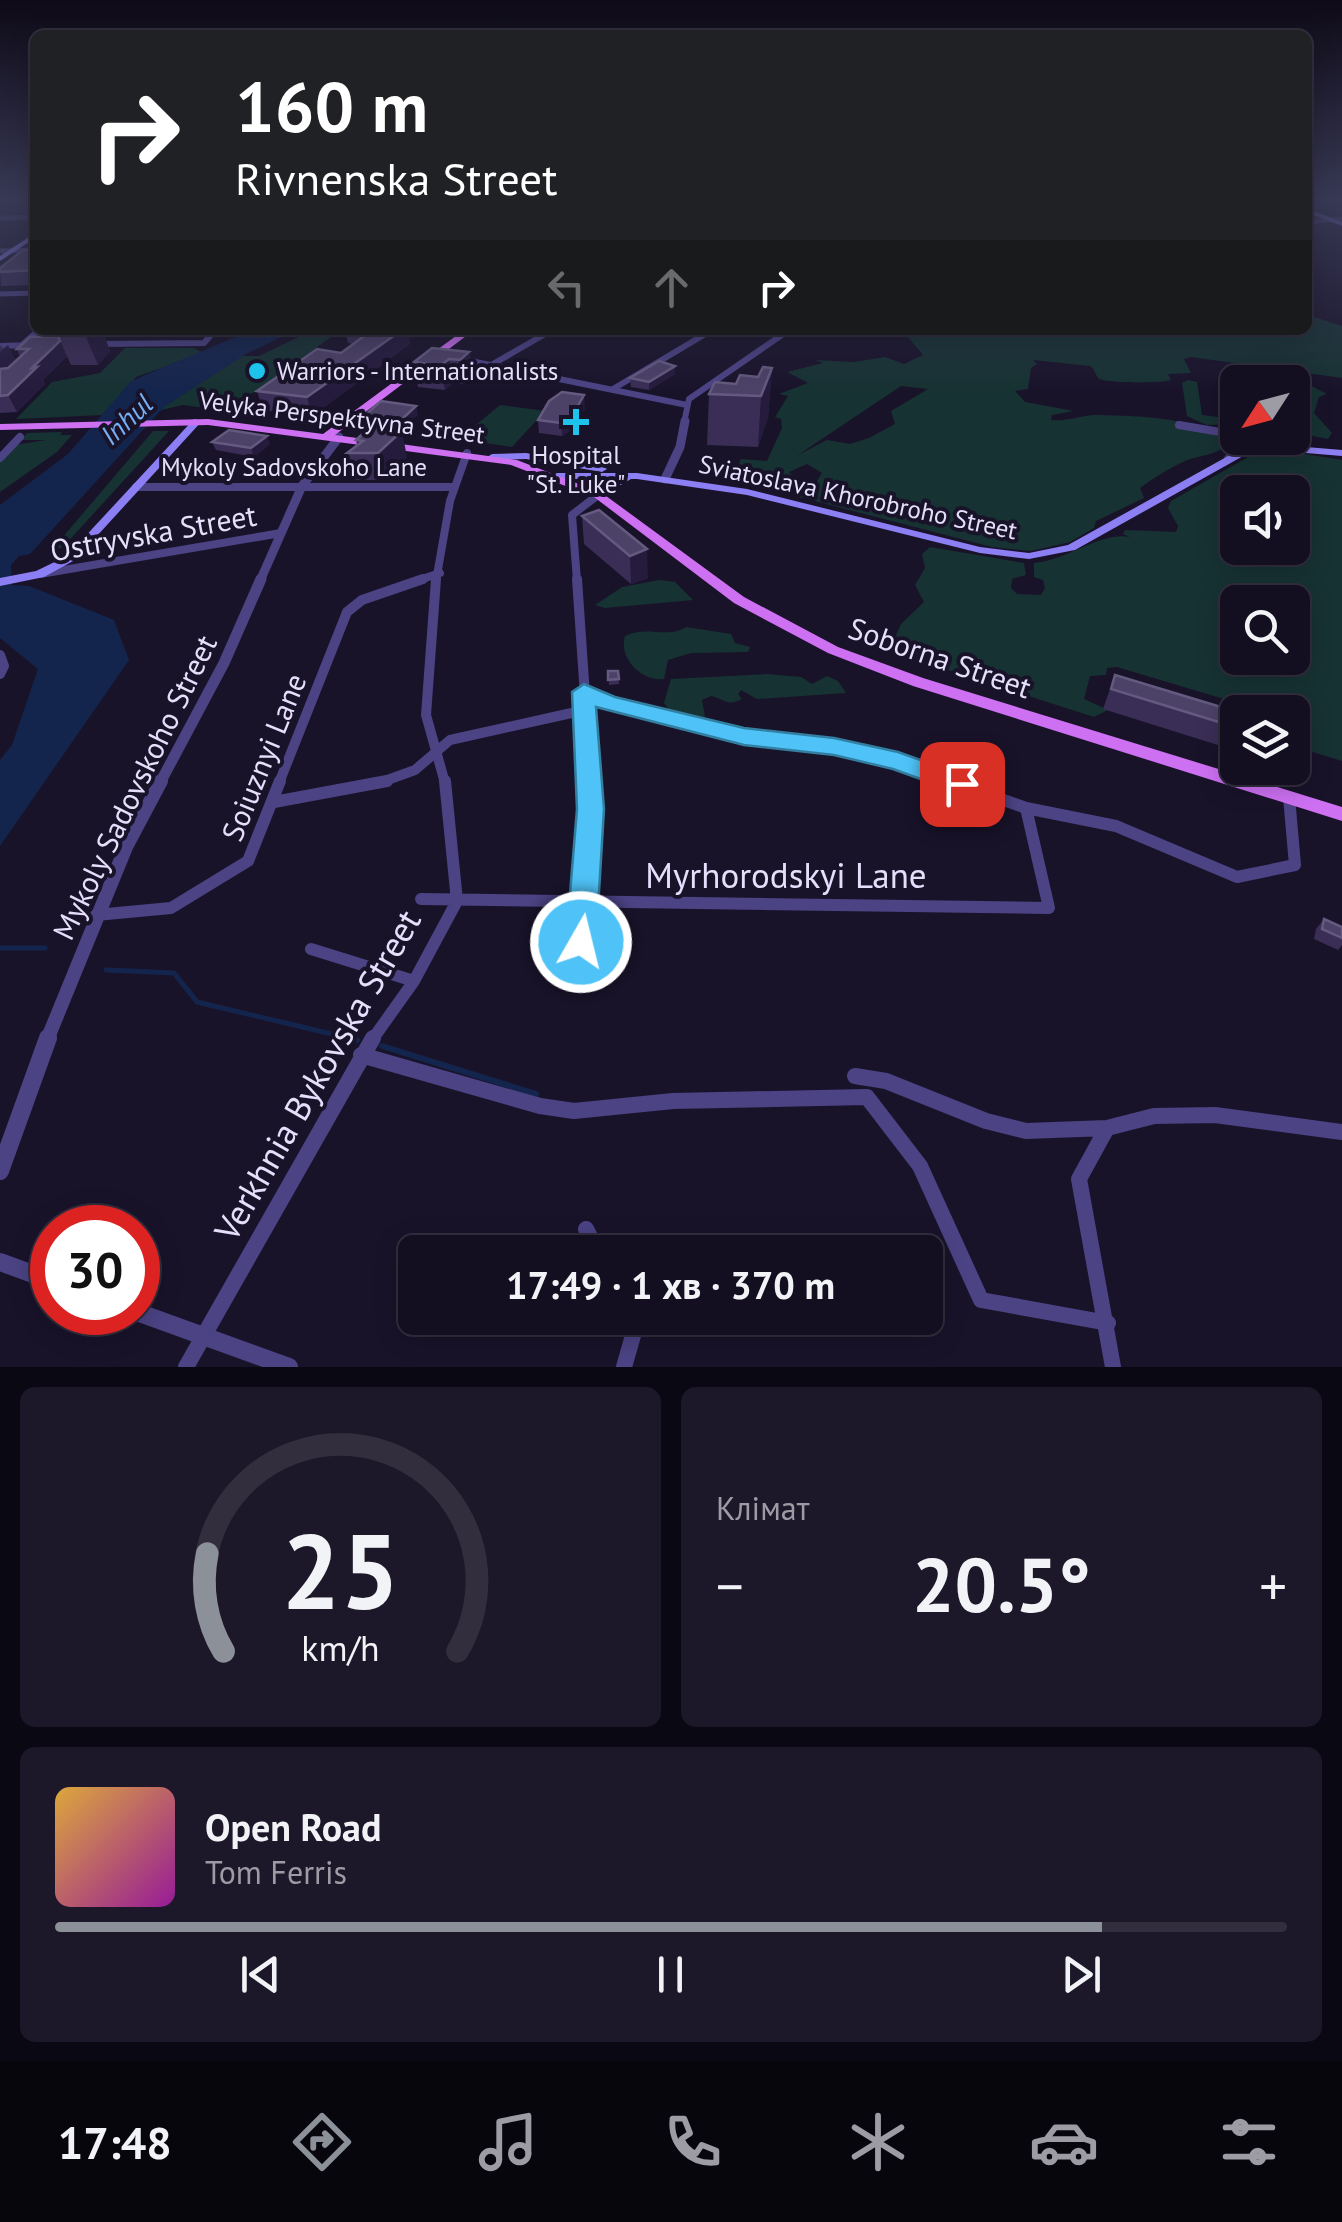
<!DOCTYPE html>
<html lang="uk">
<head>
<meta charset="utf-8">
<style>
	body { margin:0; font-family:"PT Sans",sans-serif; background:#1c1729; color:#f1f3f6; height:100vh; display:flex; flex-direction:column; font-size:38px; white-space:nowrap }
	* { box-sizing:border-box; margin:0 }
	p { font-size:32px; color:#9d9ca5 }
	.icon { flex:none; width:55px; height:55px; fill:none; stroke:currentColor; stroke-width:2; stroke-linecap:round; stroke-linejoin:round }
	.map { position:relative; height:1367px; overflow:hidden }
	.details { display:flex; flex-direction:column; gap:20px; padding:20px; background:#0a0812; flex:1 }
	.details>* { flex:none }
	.hud { position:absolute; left:30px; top:30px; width:1282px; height:305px; border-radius:15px; box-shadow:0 5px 25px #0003,0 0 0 2px #322e3e; background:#202124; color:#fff; overflow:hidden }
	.needle { width:65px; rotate:234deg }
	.buttons { position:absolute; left:1220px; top:365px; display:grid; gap:20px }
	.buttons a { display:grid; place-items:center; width:90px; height:90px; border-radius:15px; background:#130e20; box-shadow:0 5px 25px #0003,0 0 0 2px #322e3e; font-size:50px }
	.speed { position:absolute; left:30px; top:1205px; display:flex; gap:20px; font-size:50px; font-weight:700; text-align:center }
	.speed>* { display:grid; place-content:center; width:130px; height:130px; border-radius:50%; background:#130e20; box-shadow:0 5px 25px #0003,0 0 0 2px #322e3e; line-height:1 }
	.speed .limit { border:15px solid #d22; background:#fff; color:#111 }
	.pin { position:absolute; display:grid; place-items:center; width:85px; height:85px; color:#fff; margin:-42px; border-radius:20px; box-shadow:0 5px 15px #0006 }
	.me { position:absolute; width:110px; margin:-55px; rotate:8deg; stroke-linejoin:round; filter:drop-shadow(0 0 8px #0008) }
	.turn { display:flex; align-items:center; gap:35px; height:210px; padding:0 40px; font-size:45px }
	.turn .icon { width:130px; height:130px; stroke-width:2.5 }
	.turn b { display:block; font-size:70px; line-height:85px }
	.lanes { display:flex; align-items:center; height:95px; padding:0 40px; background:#0003; justify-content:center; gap:50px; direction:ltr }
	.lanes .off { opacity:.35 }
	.big { font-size:75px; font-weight:700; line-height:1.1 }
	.details .widget { flex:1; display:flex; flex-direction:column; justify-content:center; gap:15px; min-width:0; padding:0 35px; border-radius:15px; background:#1c1729 }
	.details .dial { align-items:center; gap:0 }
	.dial svg { height:260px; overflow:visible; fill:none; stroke:#322e3e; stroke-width:7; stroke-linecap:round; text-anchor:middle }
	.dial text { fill:#f1f3f6; stroke:none }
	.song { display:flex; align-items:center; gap:30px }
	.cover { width:120px; height:120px; border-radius:15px; background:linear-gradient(135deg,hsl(40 70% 55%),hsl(300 70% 35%)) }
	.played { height:10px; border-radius:5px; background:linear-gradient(90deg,#8c9099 85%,#322e3e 85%) }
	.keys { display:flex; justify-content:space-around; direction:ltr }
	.heat { display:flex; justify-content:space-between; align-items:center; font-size:55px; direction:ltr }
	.details .tiles { flex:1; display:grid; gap:20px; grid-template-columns:1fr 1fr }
	.widget:last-child { grid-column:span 2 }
	.trip { position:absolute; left:398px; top:1235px; width:545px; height:100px; border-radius:15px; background:#130e20; box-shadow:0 5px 25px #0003,0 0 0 2px #322e3e; font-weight:700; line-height:100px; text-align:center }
	.menu { display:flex; height:160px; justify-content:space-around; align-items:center; background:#08060d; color:#9d9ca5 }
	.menu .icon { width:70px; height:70px }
	.menu .current { color:#8c9099 }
	.menu b { font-size:45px; color:#f1f3f6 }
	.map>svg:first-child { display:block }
	.green { fill:#173233; fill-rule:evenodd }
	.water { fill:#14254d }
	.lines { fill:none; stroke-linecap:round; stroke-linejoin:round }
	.stream-far1 { stroke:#14254d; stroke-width:5 }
	.stream { stroke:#14254d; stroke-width:6 }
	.minor-far5 { stroke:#4b4384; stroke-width:5 }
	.minor-far4 { stroke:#4b4384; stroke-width:6 }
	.minor-far3 { stroke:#4b4384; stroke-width:8 }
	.minor-far2 { stroke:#4b4384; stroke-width:10 }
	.minor-far1 { stroke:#4b4384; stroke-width:12 }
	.minor { stroke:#4b4384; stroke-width:16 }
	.tertiary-far5 { stroke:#4b4384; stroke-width:5 }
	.tertiary-far4 { stroke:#4b4384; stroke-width:6 }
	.tertiary-far3 { stroke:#4b4384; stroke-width:9 }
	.tertiary-far2 { stroke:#4b4384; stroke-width:11 }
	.tertiary-far1 { stroke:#4b4384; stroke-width:14 }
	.tertiary { stroke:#4b4384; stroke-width:18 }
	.secondary { fill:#8c7ff3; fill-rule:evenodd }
	.primary { fill:#cd70f2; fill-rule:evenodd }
	.wall { fill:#3a2e56 }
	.shaded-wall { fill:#251b3d }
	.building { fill:#4c4167; stroke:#645a7f; stroke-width:2.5 }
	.route { fill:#4fc3f7; stroke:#337fa1; stroke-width:2.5 }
	.poi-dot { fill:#1dc3ea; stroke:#19132a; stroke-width:4 }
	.labels { text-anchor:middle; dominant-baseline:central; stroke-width:8; stroke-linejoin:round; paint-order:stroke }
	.far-poi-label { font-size:25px; fill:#e5dffc; stroke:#19132a; text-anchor:start }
	.far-street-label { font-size:25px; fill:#e5dffc; stroke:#19132a }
	.far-water-label { font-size:28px; font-style:italic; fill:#76aef3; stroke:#19132a }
	.street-label { font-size:30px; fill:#e5dffc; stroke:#19132a }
	.near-street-label { font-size:35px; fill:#e5dffc; stroke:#19132a }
</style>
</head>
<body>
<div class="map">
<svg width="1342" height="1367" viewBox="0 0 1342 1367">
	<rect width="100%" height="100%" fill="#19132a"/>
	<path class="green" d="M1308,315l34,11v52l-151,-21 -7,2 7,14 -23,1 3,6c-8,3 -67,4 -73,-2 -3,-4 -3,-9 -8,-12l-57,-6 4,4 -6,4 -3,21 -13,2 10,11 49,9 -22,4 -1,5c14,2 31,-5 46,-5 36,1 105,1 130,29 -12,13 -28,10 -44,18 -15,7 -30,16 -43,26l4,10 -48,23 -2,7 -24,14 -39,9 -39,-4 -193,-50 -8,-5 24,-8 7,-11 -15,-9 -18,8 9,10 -14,10 -24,-6 19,-18 -26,16 -22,-3 10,-22 26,2 15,-33 -1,-9 -6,-2 13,-21 -9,-2 29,-11 -21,-11 36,-9 -8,-3 39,2 31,-5 19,7 19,-9 -21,-25h406zM901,386l27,3 -37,22 4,13 -26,14 -19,6 -23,-4 -29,15z
		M304,330h37l-114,81 -44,-6 -26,6 83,-55h19l48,-23h-10z
		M125,348h69l9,5 -67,24 -32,38 -88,4 36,-37 48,-9z
		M1188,380l9,2 5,33 23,3 -4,-32 16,2v36l-30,1 -20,-9 -5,-33z
		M1308,384l19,10 -8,3 -5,16 18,20 -4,6 -35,-7v-43z
		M500,405l45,6 -33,36 -53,-8z
		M153,431h16l-106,116 -13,5z
		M62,432l-2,3h12l-15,17 -57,40v-31l15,-16 31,-5h-25l6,-7z
		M1292,452l50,8v301l-49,-15 -1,-34h-54l-1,13 -13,-10v-16l-107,-32 -10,1 -1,7 -16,1 -6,23 24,11 -14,7 -221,-71 20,-4 8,-18 23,-22 -9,-17 10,-17 -3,-14 8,-7 94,16 2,12 -14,4 -1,9 6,6 24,1 4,-7 -2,-8 -9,-3v-14c33,-3 68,-32 96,-26l-7,-3 2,-4 51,2 2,-6 -10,-18 3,-7 77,-44zM1238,492h54v56h-54zM1238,602h54v56h-54z
		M659,580l16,2 18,18 -88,8 -10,-3 27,-18z
		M686,627l45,7 4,9 15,4 -2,5 -57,1 -23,7 -4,19c-22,3 -46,-21 -39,-43 21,-11 43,3 61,-9z
		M767,674l34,3 11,7 15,-8 11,5 8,12 -89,6 -16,-9 -3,4 4,5c-15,8 -17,0 -31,-3l-9,4 3,17 -36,-7 -5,-7 7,-24z"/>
	<path class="water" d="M252,330h44l-50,24 -82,53 -134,147 -11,2 -8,9 1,20 17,1 85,34 15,40 -129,186v-86l12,-15 26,-76 -38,-31v-133l68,-51 63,-73z"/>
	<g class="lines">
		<path class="stream-far1" d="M0,948h45
			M106,970l68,3 23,29 160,38"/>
		<path class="stream" d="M347,1038l10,2
			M382,1046l154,48"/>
		<path class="minor-far5" d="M1308,222l34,-3
			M0,294l35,-1"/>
		<path class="minor-far4" d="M97,344l107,-1 11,-13
			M22,345l17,-15
			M0,346l30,-1
			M461,359l226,46
			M493,364l59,-34
			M613,389l99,-59"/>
		<path class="minor-far3" d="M1179,425l59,10
			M1251,438l47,10
			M0,458l20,-21
			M1228,459l11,-14 -9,-10
			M136,487h317
			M40,574l241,-41
			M416,581l24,-8
			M436,581l14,-80 17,-48
			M577,581l-5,-66 26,-20"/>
		<path class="minor-far2" d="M436,579l-10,136 19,68
			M577,579l14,204
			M0,655l4,11 -4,8
			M584,692c79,35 164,42 248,54 44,6 85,22 126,37
			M279,783l68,-171 15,-12 61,-21
			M379,783l36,-13 35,-30 135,-30"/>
		<path class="minor-far1" d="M951,781l75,27 90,18 121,51 58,-12 -6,-68
			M274,802l113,-21
			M421,899l628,9 -23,-100
			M96,915l75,-7 77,-47 32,-80
			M581,941l10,-160
			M311,949l103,32
			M372,1040l42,-59 43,-80 -12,-120"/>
		<path class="minor" d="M361,1055l179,51 34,5 99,-10 194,-4 53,69 61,134 127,23
			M855,1076l31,5 100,40 40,10 81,-3 47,-12 61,-1 127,17
			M1107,1128l-28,51 34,188
			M586,1229l12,23
			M186,1367l187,-329
			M624,1367l14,-49"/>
		<path class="tertiary-far5" d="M0,218l35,-1
			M0,251l35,-1"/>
		<path class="tertiary-far4" d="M684,423l5,-24 100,-69"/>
		<path class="tertiary-far3" d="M665,479l15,-32 5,-26
			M260,581l42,-95 37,-49"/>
		<path class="tertiary-far2" d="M160,783l64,-120 37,-84"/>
		<path class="tertiary-far1" d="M47,1040l79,-193 35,-66"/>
		<path class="tertiary" d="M0,1171l48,-133
			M0,1262l52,19
			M137,1312l152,55"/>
		<path class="secondary" d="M1308,209l34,13v4l-34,-13z
			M35,233v5l-35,23v-5z
			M194,419l8,2 -127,139 -31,17 -44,9v-8l36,-7 31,-15z
			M1282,445l60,5v6l-60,-5 -37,4 -170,95 -46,9 -49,-6 -233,-58 -110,-16h-6l-33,19 -4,-1v-4l24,-14h-61l-5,-3 5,-3h80l110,16 233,58 49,6 39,-8 171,-95z
			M526,453l76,13 5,3 -5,3 -76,-13 -34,1 -5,-3 5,-3z"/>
		<path class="primary" d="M464,330h10l-139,105 182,25 85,33 142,104 94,50 85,31 419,129v14l-429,-135 -85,-33 -94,-50 -140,-106 -83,-32 -303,-40 -208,5v-6l208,-5 115,15z"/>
	</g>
	<path class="wall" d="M35,250v35l-34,1 -1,-18z
		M56,330h46l8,21 -12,14h-27l-4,-9 -24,24 2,4 -28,28 -17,1v-68l15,14 -11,9h4l12,-11 -3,-8 41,-13z
		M345,330h62l3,14 -98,72 -49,-6 -6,-19 84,-38 12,-9 -5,-1z
		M469,352l4,24 -9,8 -11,-1 -8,7 -27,-3 -4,-25z
		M675,366v8l-26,16 -18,-3 -1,-9z
		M772,368l-4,49 -10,30 -51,-2 2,-51 49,-17z
		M585,408l-12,21 -11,7 -23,-3 -1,-13z
		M418,414l-17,16 -36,-5 -2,-8z
		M370,427l37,30 -23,23h-30l-7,-27 10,-8 -1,-5z
		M212,442l58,2 -16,13 -38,-7z
		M599,510l49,68 -17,6 -47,-40 -2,-28z
		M608,671h10l1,13 -10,1z
		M1115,675l117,51 -11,20 -118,-37z
		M1324,919l18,8v18l-4,5 -24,-11 2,-10z"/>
	<path class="shaded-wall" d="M83,330h19l8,21 -12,14z
		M402,330h5l3,14 -98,72 -5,-19z
		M60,341l7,15 -24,24 2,4 -28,28 -9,-17 24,-27z
		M8,345l7,14 -15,13v-20z
		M469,352l4,24 -9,8 -4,-24z
		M449,359l4,24 -8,7 -5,-24z
		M675,366v8l-26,16v-8z
		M772,368l-4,49 -10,30 3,-51z
		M584,395l1,13 -12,21 -11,7 -1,-13z
		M416,406l2,8 -17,16 -2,-8z
		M402,431l5,26 -23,23 -6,-27z
		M267,436l3,8 -16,13 -3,-9z
		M647,549l1,29 -17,6 -1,-28z"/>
	<path class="building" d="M23,250h12v20l-35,2v-4z
		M365,330h37l-95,67 -50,-6 60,-42 24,4 30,-22z
		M58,336l2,5 -28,27 5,-1 -29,28 -8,1v-27l8,-1 21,-19h-12l13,-12z
		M432,348l37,4 -9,8 -11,-1 -9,7 -26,-4z
		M659,361l16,5 -26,16 -19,-4z
		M763,367l9,1 -11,28 -52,-2 6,-12 21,2 4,-9 18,2z
		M562,392l22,3 -12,21 -11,7 -23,-3 11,-19z
		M381,401l35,5 -17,16 -36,-5z
		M370,427l32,4 -24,22h-31l16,-12 -7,-1z
		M229,430l38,6 -16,12 -39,-6z
		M599,510l48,39 -17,7 -48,-40z
		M608,671h10l1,8 -11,1z
		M1115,675l119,36 -2,15 -121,-37z
		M1324,919l18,8v11l-20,-9z"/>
	<linearGradient id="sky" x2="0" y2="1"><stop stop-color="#0e0a17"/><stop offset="0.51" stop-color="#383955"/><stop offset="1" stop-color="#383955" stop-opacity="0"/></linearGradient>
	<rect width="1342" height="392" fill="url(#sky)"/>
	<path class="route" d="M584,684l31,13 129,31 90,10 64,14 73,26 4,6 -13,10 -69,-25 -59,-14 -90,-10 -148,-38 8,102 -8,133 -5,9 -10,4 -11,-4 -4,-9 11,-133 -5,-117z"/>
	<g class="poi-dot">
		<circle cx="257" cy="371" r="10"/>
		<path d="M571 407h10v10h10v10h-10v10h-10v-10h-10v-10h10z"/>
	</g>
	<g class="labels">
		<g class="far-poi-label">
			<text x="277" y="371">Warriors - Internationalists</text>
			<text x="576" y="455" text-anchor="middle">Hospital<tspan x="576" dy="29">"St. Luke"</tspan></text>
		</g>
		<g class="far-street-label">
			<text transform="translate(342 417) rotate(7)">Velyka Perspektyvna Street</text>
			<text x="294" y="467">Mykoly Sadovskoho Lane</text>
			<text transform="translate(858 497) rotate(12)">Sviatoslava Khorobroho Street</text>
		</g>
		<g class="far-water-label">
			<text transform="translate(126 419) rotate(-43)">Inhul</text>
		</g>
		<g class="street-label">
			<text transform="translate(153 532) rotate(-10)">Ostryvska Street</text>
			<text transform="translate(940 657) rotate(19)">Soborna Street</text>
			<text transform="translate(263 757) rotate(-68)">Soiuznyi Lane</text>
			<text transform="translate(134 787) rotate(-64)">Mykoly Sadovskoho Street</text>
		</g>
		<g class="near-street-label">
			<text x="786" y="875">Myrhorodskyi Lane</text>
			<text transform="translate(317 1075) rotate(-60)">Verkhnia Bykovska Street</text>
		</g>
	</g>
</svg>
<div class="buttons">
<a><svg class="needle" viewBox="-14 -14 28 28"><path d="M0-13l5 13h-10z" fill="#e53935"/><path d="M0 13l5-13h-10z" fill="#9d9ca5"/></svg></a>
<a><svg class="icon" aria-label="sound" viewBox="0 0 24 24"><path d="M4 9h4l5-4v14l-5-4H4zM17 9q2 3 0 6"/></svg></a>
<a><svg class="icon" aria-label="search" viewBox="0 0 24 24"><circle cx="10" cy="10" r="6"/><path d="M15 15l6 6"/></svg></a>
<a><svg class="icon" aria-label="layers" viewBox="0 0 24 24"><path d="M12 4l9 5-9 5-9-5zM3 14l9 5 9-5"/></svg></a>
</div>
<div class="speed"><div class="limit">30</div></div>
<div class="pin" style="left:962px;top:784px;background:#d93025"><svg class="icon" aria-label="arrive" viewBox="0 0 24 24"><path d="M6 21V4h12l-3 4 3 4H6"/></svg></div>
<svg class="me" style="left:581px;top:942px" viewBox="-20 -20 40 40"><circle r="17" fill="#4fc3f7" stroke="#fff" stroke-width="3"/><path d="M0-11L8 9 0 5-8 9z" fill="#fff"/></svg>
<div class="trip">17:49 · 1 хв · 370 m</div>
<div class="hud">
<div class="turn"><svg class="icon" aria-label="right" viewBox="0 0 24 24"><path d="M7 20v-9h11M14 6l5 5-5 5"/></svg><div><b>160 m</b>Rivnenska Street</div></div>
<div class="lanes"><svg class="icon off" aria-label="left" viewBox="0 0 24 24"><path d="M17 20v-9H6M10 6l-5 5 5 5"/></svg><svg class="icon off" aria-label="ahead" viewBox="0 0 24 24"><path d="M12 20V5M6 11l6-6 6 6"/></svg><svg class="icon" aria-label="right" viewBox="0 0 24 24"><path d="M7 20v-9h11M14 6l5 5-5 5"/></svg></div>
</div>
</div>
<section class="details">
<div class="tiles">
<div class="widget dial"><svg viewBox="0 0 100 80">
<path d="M14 69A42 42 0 1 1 86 69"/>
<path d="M14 69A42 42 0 0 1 9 39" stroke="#8c9099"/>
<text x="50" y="56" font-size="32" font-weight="700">25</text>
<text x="50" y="72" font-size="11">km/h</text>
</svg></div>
<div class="widget"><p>Клімат</p>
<div class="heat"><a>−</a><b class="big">20.5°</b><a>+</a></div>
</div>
<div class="widget">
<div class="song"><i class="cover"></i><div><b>Open Road</b><p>Tom Ferris</p></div></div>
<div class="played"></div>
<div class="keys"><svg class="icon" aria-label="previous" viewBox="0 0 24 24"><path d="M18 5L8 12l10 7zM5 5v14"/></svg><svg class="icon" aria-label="pause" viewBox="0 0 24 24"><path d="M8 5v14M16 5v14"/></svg><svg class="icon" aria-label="next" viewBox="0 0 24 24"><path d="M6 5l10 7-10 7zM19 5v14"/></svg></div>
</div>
</div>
</section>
<nav class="menu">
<b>17:48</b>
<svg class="icon current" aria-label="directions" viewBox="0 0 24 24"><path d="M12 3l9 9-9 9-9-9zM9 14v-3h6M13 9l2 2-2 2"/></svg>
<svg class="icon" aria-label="music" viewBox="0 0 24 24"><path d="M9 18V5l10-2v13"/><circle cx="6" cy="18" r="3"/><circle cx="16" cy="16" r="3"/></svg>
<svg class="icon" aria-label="phone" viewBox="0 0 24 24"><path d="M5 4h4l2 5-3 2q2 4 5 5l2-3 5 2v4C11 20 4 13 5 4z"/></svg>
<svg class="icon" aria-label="climate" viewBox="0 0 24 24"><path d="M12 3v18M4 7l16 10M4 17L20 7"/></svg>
<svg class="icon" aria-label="car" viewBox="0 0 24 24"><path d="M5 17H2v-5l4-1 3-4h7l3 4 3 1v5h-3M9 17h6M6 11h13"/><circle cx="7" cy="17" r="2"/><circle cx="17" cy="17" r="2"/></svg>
<svg class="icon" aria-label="filters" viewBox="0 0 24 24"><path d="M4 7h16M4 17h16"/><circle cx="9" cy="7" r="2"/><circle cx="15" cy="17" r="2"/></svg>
</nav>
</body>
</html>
